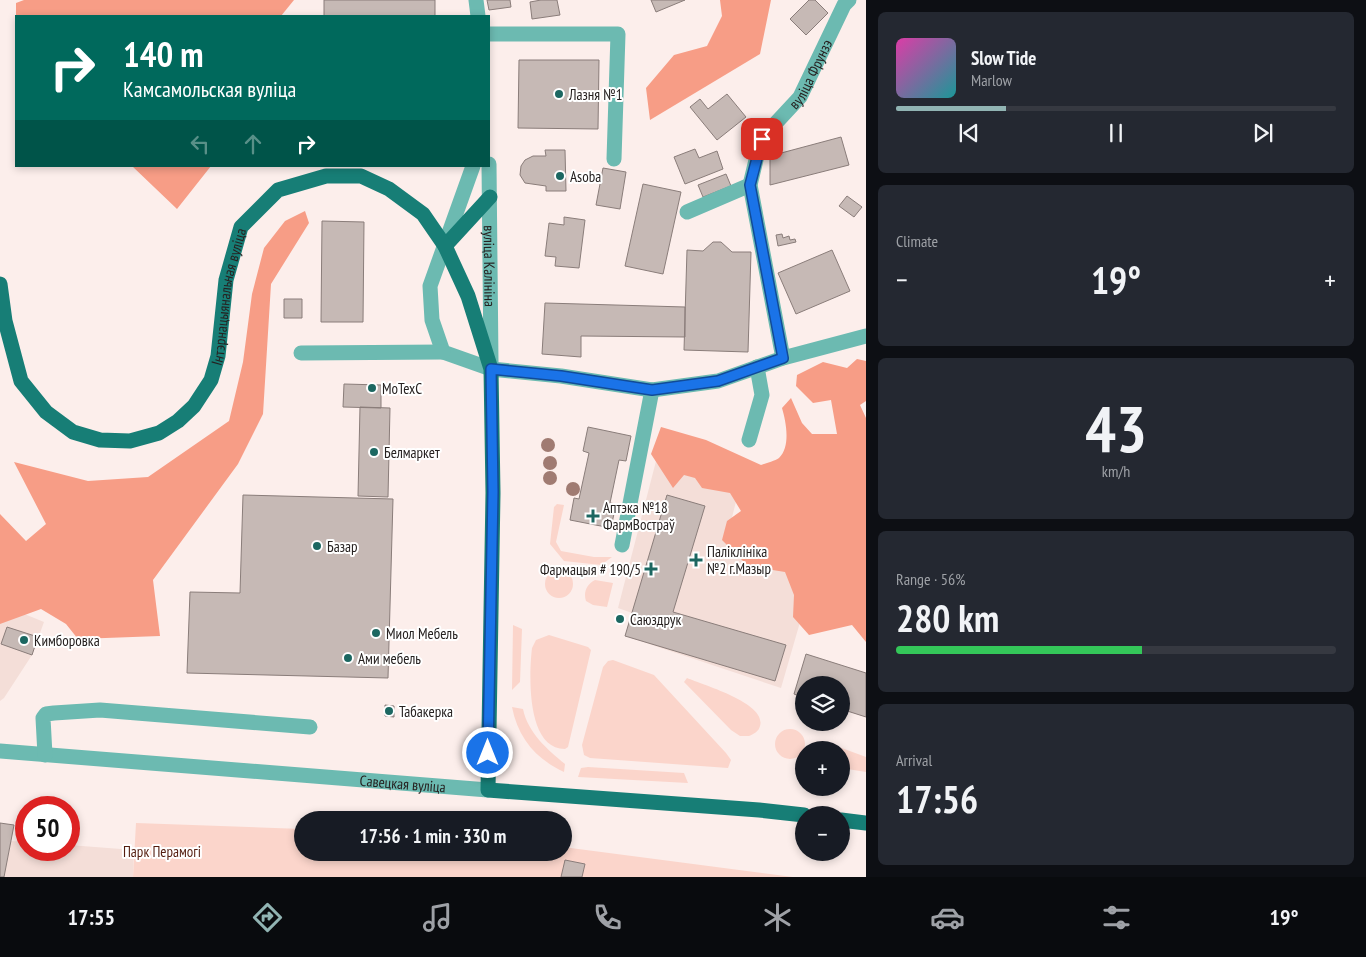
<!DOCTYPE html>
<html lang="en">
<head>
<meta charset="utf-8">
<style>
	body { margin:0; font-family:"PT Sans Narrow",sans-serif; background:#242831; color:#f1f3f6; height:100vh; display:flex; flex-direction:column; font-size:19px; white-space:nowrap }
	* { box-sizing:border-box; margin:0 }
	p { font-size:16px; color:#9ea1a6 }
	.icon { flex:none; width:28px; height:28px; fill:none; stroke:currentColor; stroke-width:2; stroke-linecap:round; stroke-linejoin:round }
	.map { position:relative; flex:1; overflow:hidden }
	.drawer { display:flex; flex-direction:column; gap:12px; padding:12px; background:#0d0f14; width:500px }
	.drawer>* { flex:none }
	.hud { position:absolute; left:15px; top:15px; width:475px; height:152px; border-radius:0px; box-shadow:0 2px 8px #0003; background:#00695c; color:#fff; overflow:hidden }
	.tools { position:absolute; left:795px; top:676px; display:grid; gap:10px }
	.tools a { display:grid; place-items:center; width:55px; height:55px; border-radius:50%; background:#171b24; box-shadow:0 2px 8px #0003; font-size:25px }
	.speed { position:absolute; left:15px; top:796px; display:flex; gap:10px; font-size:25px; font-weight:700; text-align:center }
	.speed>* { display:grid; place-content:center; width:65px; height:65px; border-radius:50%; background:#171b24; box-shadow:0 2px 8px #0003; line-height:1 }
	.speed .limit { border:8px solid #d22; background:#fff; color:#111 }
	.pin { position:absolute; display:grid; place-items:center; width:42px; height:42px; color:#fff; margin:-21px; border-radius:10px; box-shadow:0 2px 8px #0006 }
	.me { position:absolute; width:55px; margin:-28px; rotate:0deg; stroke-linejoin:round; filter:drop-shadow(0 0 4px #0008) }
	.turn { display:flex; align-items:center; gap:18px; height:105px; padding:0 25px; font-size:22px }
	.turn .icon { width:65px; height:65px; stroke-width:2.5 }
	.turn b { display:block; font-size:35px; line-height:42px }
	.lanes { display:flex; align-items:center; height:48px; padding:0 25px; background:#0003; justify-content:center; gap:25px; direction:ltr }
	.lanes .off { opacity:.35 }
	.big { font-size:38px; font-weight:800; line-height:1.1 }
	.drawer .widget { flex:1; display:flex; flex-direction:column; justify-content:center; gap:8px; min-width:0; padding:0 18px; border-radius:8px; background:#242831 }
	.drawer .dial { align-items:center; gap:0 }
	.dial b { font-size:65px; line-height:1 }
	.song { display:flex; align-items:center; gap:15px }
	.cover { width:60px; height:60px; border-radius:8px; background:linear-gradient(135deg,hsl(320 70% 55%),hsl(180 70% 35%)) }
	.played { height:5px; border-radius:2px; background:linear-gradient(90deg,#91b4b3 25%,#363941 25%) }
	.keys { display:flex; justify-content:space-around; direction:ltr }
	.heat { display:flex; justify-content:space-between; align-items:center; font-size:28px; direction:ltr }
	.charge { height:8px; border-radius:4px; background:linear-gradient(90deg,#34c759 56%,#363941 0) }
	.trip { position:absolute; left:294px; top:811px; width:278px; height:50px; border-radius:25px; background:#171b24; box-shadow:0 2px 8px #0003; font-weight:800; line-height:50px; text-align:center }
	.menu { display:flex; height:80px; justify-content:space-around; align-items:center; background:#090b0e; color:#9ea1a6 }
	.menu .icon { width:35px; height:35px }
	.menu .current { color:#91b4b3 }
	.menu b { font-size:22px; color:#f1f3f6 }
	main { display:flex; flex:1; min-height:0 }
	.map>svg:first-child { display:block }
	.built { fill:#f4ded8 }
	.green { fill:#fbd5cb }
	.forest { fill:#f79d86 }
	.building { fill:#c6b9b5; stroke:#8a7d7a }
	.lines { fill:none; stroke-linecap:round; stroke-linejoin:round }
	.minor { stroke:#6cbab1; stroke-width:15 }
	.major { stroke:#177e76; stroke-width:15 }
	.tree { fill:#a07b72 }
	.route-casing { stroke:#114b97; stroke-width:12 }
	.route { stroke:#1a73e8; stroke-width:9 }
	.poi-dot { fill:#1c6761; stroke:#fff; stroke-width:2 }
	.labels { text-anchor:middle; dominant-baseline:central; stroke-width:4; stroke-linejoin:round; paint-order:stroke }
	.street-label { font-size:15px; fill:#262120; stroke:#fff }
	.poi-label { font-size:15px; fill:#262120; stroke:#fff; text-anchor:start }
	.park-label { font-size:15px; fill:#541d0f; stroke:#fff }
</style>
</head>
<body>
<main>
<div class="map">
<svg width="866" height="877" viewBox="0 0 866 877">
	<rect width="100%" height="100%" fill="#fceeeb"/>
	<path class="built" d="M662,438l77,52 -10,39 3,2 -3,20 69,19 9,28 -26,90 -156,-52 7,-23 -14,-5z
		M0,604l44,18 -12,33 -28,43 -4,3z
		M11,841l15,1v8h43v-5l65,5 -1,27h-129z"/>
	<path class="green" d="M557,504l7,1 -8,37 5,9 33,6h25h-7l-11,8 -37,-4 -14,-17 4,-37z
		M545 584a14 14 0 1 1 28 0a14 14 0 1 1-28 0Z
		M595,580l18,3 -6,24 -14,-2 -7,-4c-3,-9 1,-17 9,-21z
		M513,625l9,4 -2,53 -8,8z
		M549,635l39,12 3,3 -23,97 -3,2c-39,0 -36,-75 -33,-101l4,-8z
		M613,660l41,15 72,78 5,7 -3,8 -138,-10 -6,-3 -2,-10 21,-78 5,-6z
		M687,678c16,7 80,25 73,48 -1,5 -6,8 -11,10h-9l-9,-6 -47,-48z
		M512,707l11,2c5,24 24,40 42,55l-1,8c-28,-13 -46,-34 -52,-65z
		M775 744a15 15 0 1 1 30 0a15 15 0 1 1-30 0Z
		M839,747l27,10v15l-25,-4v-18h-10z
		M588,767l96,6 4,10 -110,-6 3,-9z
		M136,823l166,6v23h260l1,-5 230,30h-660z"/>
	<path class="forest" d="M24,0h270l-13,16h-265v2v-15z
		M720,0h51l-11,54 -110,66 -4,-32 28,-33 33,-9 15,-30z
		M132,166h79l-34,43z
		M305,211l4,12 -38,61 -8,130 -25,50 -85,116 7,56 -82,3 -12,-15 -25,-15 -41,15v-110l26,27 20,-17 -32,-62 74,19 60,-4 81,-56 14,-59 9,-68 12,-46 21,-27z
		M857,359l9,2v40l-6,4 6,13v224l-14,-17 -43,10 -16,-18 1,-22 -9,-23 -37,-6 -26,-26 5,-19 14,-10 -11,-18 -28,-5 -7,-10 -11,-3 -11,13 -22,-34 10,-27 45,13 55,25c5,-2 14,-4 18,-7 12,-12 7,-36 3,-50l9,-10 11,25 10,11h25l-6,-34 -18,3 -17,-17 1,-11 26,-13 24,6z"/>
	<path class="building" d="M324,0h111v16h-111z
		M487,0h23l1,7 -22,3z
		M541,0h16l3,15 -28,4 -2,-17z
		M651,0h34l-29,12z
		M809,0h6l13,13 -22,22 -16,-16z
		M519,60h80l-1,69 -80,-1z
		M727,94l19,23 -29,23 -27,-33 10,-8 8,10z
		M841,137l8,28 -79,20v-29z
		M695,149l4,9 18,-7 6,18 -38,15 -11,-27z
		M545,150h20l1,41h-20v-5l-21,-3 -5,-8 1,-9 4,-6 8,-4h13z
		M603,168l23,4 -6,37 -24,-4z
		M726,174l5,12 -28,11 -5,-12z
		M643,184l38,8 -18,82 -38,-8z
		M847,196l15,11 -8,10 -15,-11z
		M564,217l21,3 -6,48 -24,-2 1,-9 -11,-1 4,-33 15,2z
		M322,221l42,1 -1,100h-42z
		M782,234l1,4 6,-2 1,4 5,-1 1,3 -18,4 -2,-11z
		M713,242h8l11,10h19l-3,100 -64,-2 3,-100 16,1z
		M832,250l18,41 -54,23 -18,-41z
		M284,299h18v19h-18z
		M545,303l140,4v30l-104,-1v21l-39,-3z
		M344,384l37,1v23l-38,-1z
		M360,407l30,1 -2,89 -30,-1z
		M588,427l43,9 -5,25 -7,-1 -9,43 6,1 -5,24 -41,-8 4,-22 5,1 10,-46 -6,-2z
		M243,495l150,4 -5,179 -201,-5 3,-81 50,1z
		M667,495l38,11 -32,106 113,33 -11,36 -150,-45z
		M7,627l31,10 -6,18 -31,-11z
		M806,654l60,19v44l-25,-8v-24h-37v13l-10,-4z
		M385,705l9,1v11l-9,-1z
		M0,823l14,2 -10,52h-4z
		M413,852h38l-1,6z
		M565,860l20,4 -3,13h-21z"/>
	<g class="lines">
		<g class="minor">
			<path d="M476,0l2,16"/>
			<path d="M489,34h129l-4,125"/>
			<path id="s1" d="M489,164l2,199"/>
			<path d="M473,166l-43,120 2,34 11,32 48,17 70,7 91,14 66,-9 65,-23 83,-22"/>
			<path d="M687,212l63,-27"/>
			<path d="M301,353l142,-1"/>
			<path id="s2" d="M783,358l-33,-173 11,-46 39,-42 44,-92 5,-5"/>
			<path d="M749,440l13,-45 -5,-28"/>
			<path d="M622,545l30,-155"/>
			<path id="s3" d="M0,751l488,39"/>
			<path d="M45,755l-2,-37 3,-4 8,-1 46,-3 210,17"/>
		</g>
		<g class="major">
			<path d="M445,246l45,-49"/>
			<path id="s4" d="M0,284l5,37 16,60 25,31 27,20 27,8 30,1 29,-8 19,-12 16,-15 17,-26 7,-24 8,-76 15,-53 37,-37 48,-14h35l28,13 34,25 22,32 23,50 23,73 2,124 -5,297 271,20 45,5"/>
			<path d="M841,820l25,3"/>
		</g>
	</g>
	<g class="tree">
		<circle cx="548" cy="445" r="7"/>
		<circle cx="550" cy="463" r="7"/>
		<circle cx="550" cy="478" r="7"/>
		<circle cx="573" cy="489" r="7"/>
	</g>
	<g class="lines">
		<g class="route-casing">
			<path id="route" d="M488,753l5,-261 -2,-123 70,7 91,14 66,-9 65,-23 -33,-173 12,-46"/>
		</g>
		<use href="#route" class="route"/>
	</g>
	<g class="poi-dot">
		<circle cx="559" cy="94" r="5"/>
		<circle cx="560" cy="176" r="5"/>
		<circle cx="372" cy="388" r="5"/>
		<circle cx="374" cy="452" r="5"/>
		<path d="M590.5 508.5h5v5h5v5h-5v5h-5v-5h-5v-5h5z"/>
		<circle cx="317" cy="546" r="5"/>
		<path d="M693.5 552.5h5v5h5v5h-5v5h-5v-5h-5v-5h5z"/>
		<path d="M648.5 561.5h5v5h5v5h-5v5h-5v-5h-5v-5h5z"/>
		<circle cx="620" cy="619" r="5"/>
		<circle cx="376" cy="633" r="5"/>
		<circle cx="24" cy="640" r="5"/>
		<circle cx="348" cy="658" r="5"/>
		<circle cx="389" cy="711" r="5"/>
	</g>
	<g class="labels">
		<g class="street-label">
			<text stroke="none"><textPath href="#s2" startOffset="306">вуліца Фрунзэ</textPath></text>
			<text stroke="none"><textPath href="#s1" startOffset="102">вуліца Калініна</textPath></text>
			<text stroke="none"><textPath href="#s4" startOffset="422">Інтэрнацыянальная вуліца</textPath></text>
			<text stroke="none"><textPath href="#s3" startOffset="404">Савецкая вуліца</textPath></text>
		</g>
		<g class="poi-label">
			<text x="569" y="94">Лазня №1</text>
			<text x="570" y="176">Asoba</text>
			<text x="382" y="388">MoTexC</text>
			<text x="384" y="452">Белмаркет</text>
			<text x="603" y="507">Аптэка №18<tspan x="603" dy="17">ФармВостраў</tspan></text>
			<text x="327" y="546">Базар</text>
			<text x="707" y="551">Паліклініка<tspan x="707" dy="17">№2 г.Мазыр</tspan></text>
			<text x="641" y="569" text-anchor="end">Фармацыя # 190/5</text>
			<text x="630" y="619">Саюздрук</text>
			<text x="386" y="633">Миол Мебель</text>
			<text x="34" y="640">Кимборовка</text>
			<text x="358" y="658">Ами мебель</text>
			<text x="399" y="711">Табакерка</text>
		</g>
		<g class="park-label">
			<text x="162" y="851">Парк Перамогі</text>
		</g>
	</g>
</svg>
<div class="tools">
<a><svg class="icon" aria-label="layers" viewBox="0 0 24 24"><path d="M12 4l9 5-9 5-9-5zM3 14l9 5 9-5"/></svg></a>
<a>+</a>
<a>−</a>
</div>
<div class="speed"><div class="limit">50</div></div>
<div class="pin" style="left:762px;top:139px;background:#d93025"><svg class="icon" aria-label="arrive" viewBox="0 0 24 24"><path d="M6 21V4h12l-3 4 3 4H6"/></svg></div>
<svg class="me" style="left:488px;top:753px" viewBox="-20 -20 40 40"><circle r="17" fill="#1a73e8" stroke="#fff" stroke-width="3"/><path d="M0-11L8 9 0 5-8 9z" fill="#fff"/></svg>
<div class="trip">17:56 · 1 min · 330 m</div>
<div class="hud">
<div class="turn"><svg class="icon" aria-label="right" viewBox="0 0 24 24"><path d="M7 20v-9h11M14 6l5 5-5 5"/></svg><div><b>140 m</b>Камсамольская вуліца</div></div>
<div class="lanes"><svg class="icon off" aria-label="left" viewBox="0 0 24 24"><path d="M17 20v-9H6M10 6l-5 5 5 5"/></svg><svg class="icon off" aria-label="ahead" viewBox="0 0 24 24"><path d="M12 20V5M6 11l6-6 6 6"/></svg><svg class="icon" aria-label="right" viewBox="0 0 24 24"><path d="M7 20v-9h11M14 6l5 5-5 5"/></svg></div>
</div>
</div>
<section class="drawer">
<div class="widget">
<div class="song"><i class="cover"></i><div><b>Slow Tide</b><p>Marlow</p></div></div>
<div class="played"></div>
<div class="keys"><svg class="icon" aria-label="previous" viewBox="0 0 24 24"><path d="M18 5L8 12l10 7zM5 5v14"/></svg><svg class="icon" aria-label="pause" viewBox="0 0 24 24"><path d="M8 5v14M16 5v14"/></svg><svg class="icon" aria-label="next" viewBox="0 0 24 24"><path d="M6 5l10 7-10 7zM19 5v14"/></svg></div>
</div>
<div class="widget"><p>Climate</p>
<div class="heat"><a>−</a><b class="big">19°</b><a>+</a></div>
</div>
<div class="widget dial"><b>43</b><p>km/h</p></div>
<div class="widget"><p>Range · 56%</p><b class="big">280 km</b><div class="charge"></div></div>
<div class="widget"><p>Arrival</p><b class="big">17:56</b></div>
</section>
</main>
<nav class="menu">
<b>17:55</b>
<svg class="icon current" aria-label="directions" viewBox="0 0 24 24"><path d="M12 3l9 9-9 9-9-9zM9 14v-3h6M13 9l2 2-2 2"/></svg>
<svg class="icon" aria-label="music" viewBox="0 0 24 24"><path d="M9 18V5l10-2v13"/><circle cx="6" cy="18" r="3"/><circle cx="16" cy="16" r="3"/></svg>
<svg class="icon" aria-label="phone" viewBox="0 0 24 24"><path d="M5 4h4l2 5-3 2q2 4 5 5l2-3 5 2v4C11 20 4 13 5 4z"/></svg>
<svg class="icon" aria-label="climate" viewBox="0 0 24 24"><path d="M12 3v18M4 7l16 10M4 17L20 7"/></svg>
<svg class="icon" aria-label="car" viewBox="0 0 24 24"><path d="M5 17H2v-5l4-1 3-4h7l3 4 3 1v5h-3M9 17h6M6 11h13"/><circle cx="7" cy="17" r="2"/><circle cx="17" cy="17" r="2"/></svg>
<svg class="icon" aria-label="filters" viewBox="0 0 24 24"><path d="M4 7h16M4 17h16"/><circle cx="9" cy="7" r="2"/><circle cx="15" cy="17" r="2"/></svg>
<b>19°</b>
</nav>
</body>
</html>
